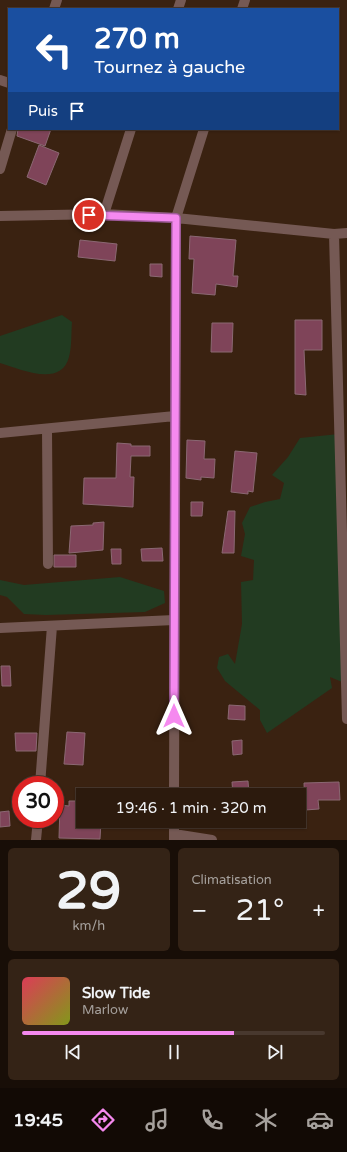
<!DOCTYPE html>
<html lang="fr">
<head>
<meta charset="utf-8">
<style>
	body { margin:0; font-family:"Varela Round",sans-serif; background:#342316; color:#f1f3f6; height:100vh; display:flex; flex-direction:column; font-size:15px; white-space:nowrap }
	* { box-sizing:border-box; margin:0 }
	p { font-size:13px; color:#a6a19d }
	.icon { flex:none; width:22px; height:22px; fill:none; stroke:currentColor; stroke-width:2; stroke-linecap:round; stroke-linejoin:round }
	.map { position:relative; height:840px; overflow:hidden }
	.details { display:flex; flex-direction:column; gap:8px; padding:8px; background:#180e07; flex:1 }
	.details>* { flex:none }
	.top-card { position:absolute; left:8px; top:8px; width:331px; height:122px; border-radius:0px; box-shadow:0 1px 3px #0004,0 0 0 1px #48382e; background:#1a4fa0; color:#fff; overflow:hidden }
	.speed { position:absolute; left:12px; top:776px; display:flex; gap:8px; font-size:20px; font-weight:700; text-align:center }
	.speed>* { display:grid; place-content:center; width:52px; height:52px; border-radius:50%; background:#2c1a0d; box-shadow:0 1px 3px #0004,0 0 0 1px #48382e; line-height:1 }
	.speed .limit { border:6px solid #d22; background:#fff; color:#111 }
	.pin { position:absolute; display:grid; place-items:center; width:34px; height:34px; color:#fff; margin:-17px; border:2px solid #fff; border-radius:50%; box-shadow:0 1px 4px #0007 }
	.me { position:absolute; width:44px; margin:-22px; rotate:0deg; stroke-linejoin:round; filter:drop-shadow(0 0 3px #0008) }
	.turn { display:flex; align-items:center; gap:14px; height:84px; padding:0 20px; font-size:18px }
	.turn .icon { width:52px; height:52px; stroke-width:2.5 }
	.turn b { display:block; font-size:28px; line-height:34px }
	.then { display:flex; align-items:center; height:38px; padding:0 20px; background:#0003; gap:8px; font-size:15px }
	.big { font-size:30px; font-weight:600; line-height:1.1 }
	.details .widget { flex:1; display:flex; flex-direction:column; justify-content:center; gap:6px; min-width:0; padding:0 14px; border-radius:6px; background:#342316 }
	.details .dial { align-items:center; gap:0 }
	.dial b { font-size:52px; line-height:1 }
	.song { display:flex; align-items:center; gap:12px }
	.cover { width:48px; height:48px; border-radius:6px; background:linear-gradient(135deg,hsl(350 70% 55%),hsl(70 70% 35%)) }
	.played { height:4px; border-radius:2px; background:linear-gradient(90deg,#f589ef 70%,#48382e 70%) }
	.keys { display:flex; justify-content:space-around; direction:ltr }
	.heat { display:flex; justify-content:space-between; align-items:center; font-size:22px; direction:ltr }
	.details .tiles { flex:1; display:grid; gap:8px; grid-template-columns:1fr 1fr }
	.widget:last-child { grid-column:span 2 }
	.trip { position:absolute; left:76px; top:788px; width:230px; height:40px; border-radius:0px; background:#2c1a0d; box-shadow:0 1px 3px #0004,0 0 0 1px #48382e; font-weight:600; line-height:40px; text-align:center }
	.dock { display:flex; height:64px; justify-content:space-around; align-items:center; background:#120a05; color:#a6a19d }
	.dock .icon { width:28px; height:28px }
	.dock .active { color:#f589ef }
	.dock b { font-size:18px; color:#f1f3f6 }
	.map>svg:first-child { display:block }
	.green { fill:#223b21 }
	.building { fill:#7f4459; stroke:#8b6873 }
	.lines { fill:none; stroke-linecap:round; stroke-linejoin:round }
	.street { stroke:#755954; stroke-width:10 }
	.route-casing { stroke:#9f599b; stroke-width:10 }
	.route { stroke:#f589ef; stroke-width:7 }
</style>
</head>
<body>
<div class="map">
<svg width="347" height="840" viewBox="0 0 347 840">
	<rect width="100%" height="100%" fill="#3a2211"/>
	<path class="green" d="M62,315l10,7c-1,12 0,24 -3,35 -8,31 -49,12 -69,6v-27z
		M339,434l8,250 -17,-7 2,11 -65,45 -7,-13v-10l-35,-29 -8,-13 2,-11 9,-3 7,10 7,-40 -1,-42 12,-2 1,-20 -13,-4 4,-22 -3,-11 8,-16 15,-5 15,-3 4,-16 -12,-8 16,-18 12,-19z
		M120,577l44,14 1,12 -20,9 -99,3 -22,-1 -17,-17 -7,-2v-15l24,5z"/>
	<path class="building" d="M18,129h33l-6,17 -28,-10z
		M39,145l20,8 -13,32 -19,-8z
		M190,236l46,4 -3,36h5l-1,11 -21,-3 -1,11 -23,-2 2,-34h-5z
		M80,240l37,4 -2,17 -37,-4z
		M150,264h12v13l-12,-1z
		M295,320h27v30h-18l2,45 -11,-1z
		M212,323h21l-1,29h-21z
		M187,440l18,1 -1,18h11l-1,19 -13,-1v3l-15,-2z
		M117,443l14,1v2h19v10h-19l-1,21h4l-1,30 -50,-3 1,-26h32z
		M235,451l22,2 -4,39 -5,-1v3l-17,-2z
		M191,502h12l-1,14h-11z
		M228,511h7l-1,42h-12z
		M104,522l-1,28 -34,3 2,-27 22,-1v-2z
		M162,548l1,13h-21l-1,-12z
		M111,549h10v15h-9z
		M54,555h22v12h-22z
		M1,666h9l1,20h-9z
		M229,705l16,1v14l-17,-1z
		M67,732l18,1 -2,32 -19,-1z
		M15,733h22l-1,18h-20z
		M242,740v14l-9,1 -1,-14z
		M248,781l1,14h-16l-1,-13z
		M339,782l1,18h-22l1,9 -14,1 -1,-27z
		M69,801h14v20h18l-1,18 -41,-1 1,-33 9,1z
		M9,811l1,15 -10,1v-15z"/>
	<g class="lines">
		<path class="street" d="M54,9l3,-9
			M178,9l3,-9
			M242,9l3,-9
			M0,80l9,3
			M0,169l12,-40
			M104,214l27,-85
			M0,216l104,-2 72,4 158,16 13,-1
			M334,234l13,485
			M47,429l1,135
			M0,433l175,-17
			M0,628l174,-8
			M40,785l12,-159
			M174,795l2,-577 28,-89
			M174,834l38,6
			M174,839v-18
			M36,840l2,-21"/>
	</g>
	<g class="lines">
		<g class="route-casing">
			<path id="route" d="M89,215l87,3 -2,498"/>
		</g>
		<use href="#route" class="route"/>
	</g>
</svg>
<div class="speed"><div class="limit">30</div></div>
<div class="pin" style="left:89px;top:215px;background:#d93025"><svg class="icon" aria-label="arrive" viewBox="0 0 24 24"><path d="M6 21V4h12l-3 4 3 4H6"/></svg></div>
<svg class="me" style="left:174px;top:716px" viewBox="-20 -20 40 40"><path d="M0-17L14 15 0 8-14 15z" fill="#f589ef" stroke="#fff" stroke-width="4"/></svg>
<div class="trip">19:46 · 1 min · 320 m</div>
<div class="top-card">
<div class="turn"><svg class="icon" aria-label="left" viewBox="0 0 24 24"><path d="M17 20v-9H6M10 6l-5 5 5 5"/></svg><div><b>270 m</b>Tournez à gauche</div></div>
<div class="then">Puis<svg class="icon" aria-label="arrive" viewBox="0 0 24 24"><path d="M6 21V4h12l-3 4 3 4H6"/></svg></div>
</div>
</div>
<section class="details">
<div class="tiles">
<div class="widget dial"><b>29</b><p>km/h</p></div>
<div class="widget"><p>Climatisation</p>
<div class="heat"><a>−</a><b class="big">21°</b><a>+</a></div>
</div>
<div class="widget">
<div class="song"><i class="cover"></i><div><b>Slow Tide</b><p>Marlow</p></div></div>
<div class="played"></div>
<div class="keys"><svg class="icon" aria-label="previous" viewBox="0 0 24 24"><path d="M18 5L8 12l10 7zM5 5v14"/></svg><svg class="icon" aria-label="pause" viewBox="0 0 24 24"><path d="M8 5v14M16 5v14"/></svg><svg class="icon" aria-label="next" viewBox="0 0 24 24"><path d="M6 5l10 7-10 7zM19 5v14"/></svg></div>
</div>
</div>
</section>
<nav class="dock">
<b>19:45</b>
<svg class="icon active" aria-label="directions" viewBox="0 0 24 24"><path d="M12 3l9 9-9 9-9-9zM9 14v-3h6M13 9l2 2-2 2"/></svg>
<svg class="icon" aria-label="music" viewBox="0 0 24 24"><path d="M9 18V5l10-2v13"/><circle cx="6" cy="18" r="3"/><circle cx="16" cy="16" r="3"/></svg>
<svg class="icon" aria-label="phone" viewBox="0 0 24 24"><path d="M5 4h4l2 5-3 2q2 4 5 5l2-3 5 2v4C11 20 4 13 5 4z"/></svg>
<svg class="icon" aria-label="climate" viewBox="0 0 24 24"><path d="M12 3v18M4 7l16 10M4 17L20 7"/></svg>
<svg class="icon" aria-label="car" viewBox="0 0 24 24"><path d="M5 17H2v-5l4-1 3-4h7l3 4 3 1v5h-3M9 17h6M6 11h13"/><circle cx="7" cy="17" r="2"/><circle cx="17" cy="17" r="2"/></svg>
</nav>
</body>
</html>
